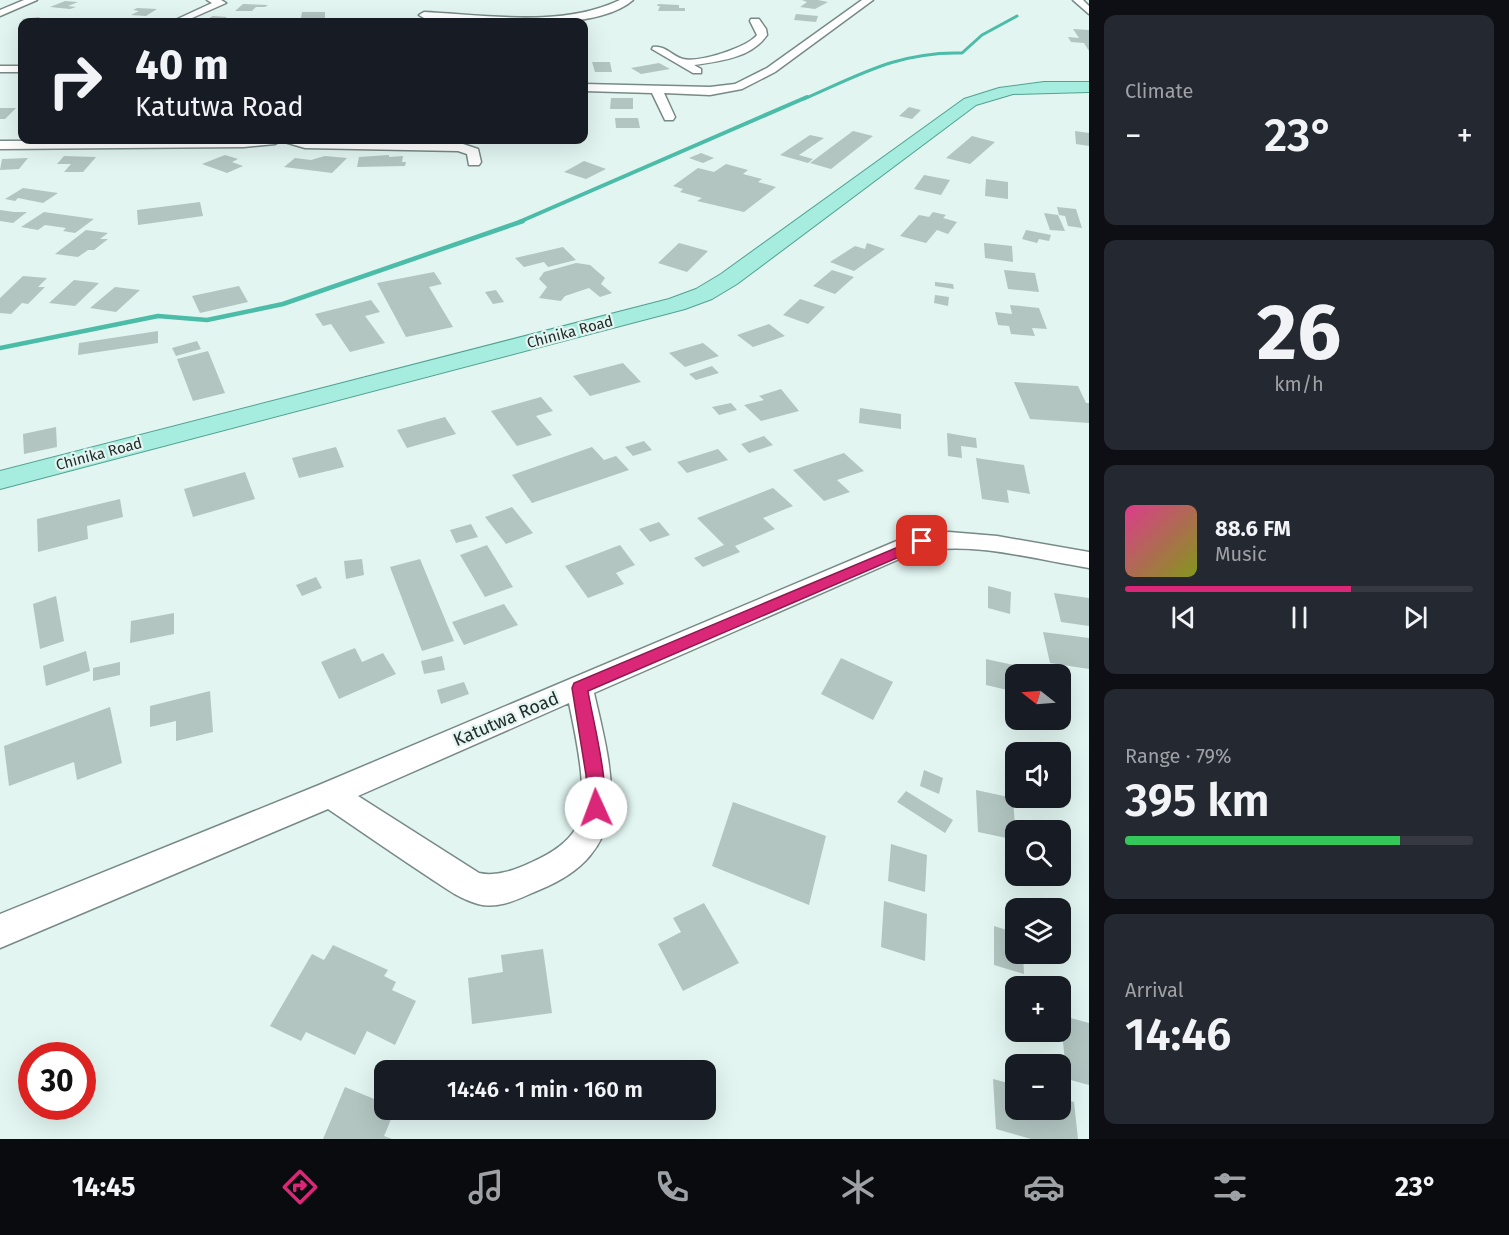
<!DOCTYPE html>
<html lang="en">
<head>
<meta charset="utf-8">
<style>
	body { margin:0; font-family:"Fira Sans",sans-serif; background:#242831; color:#f1f3f6; height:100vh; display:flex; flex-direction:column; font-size:22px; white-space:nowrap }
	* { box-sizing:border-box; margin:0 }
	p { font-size:20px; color:#9ea1a6 }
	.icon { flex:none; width:33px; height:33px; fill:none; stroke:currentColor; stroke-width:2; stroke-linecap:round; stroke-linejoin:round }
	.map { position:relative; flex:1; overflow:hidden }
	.drawer { display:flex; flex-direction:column; gap:15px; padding:15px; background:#0d0f14; width:420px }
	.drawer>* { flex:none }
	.banner { position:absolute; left:18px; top:18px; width:570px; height:126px; border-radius:12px; box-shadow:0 6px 24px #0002; background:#171b24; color:#f1f3f6; overflow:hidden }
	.needle { width:39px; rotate:287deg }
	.tools { position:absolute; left:1005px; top:664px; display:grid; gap:12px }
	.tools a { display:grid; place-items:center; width:66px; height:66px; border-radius:12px; background:#171b24; box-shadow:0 6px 24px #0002; font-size:30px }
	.speed { position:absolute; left:18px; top:1042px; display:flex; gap:12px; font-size:30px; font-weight:700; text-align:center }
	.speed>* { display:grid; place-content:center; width:78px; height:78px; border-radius:50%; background:#171b24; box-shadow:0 6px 24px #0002; line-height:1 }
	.speed .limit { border:9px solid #d22; background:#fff; color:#111 }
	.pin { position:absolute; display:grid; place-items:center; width:51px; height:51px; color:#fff; margin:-26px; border-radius:12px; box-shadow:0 3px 9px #0006 }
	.me { position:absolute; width:66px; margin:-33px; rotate:358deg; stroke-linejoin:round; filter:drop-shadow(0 0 4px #0008) }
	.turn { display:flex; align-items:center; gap:21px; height:126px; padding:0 18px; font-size:27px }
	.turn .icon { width:78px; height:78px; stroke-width:2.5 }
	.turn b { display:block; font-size:42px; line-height:51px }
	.big { font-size:45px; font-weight:600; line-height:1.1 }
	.drawer .card { flex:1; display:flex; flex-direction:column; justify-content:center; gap:9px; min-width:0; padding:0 21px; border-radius:12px; background:#242831 }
	.drawer .dial { align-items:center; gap:0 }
	.dial b { font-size:78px; line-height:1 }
	.song { display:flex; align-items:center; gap:18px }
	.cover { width:72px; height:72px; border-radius:9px; background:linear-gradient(135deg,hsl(330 70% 55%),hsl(70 70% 35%)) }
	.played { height:6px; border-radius:3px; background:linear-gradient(90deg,#db2777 65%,#363941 65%) }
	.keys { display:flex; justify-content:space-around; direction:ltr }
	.heat { display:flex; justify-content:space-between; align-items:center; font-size:33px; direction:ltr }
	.charge { height:9px; border-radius:4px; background:linear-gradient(90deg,#34c759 79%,#363941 0) }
	.trip { position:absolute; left:374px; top:1060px; width:342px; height:60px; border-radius:12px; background:#171b24; box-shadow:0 6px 24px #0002; font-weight:600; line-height:60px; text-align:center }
	.tabs { display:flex; height:96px; justify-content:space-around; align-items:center; background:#090b0e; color:#9ea1a6 }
	.tabs .icon { width:42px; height:42px }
	.tabs .current { color:#db2777 }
	.tabs b { font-size:27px; color:#f1f3f6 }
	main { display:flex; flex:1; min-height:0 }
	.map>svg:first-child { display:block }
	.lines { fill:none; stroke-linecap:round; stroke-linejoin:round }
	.stream-far2 { stroke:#4abca7; stroke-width:3 }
	.stream-far1 { stroke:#4abca7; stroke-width:4 }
	.stream { stroke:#4abca7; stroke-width:4.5 }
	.building { fill:#b2c5c0 }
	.minor-casing { stroke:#788a86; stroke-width:3 }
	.major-casing { stroke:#52a192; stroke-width:2 }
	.minor { fill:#fff; fill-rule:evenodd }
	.major { fill:#a6ecdf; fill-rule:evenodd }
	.route { fill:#db2777; stroke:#8e194d; stroke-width:1.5 }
	.labels { text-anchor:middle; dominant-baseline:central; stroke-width:4.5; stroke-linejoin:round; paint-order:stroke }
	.far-street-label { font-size:15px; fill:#252d2b; stroke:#e2f5f0 }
	.street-label { font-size:18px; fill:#252d2b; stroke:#e2f5f0 }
</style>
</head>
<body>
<main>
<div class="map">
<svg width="1089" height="1139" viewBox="0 0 1089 1139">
	<rect width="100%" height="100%" fill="#e2f5f0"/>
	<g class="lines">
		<path class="stream-far2" d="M804,99c55,-24 96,-48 158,-46l20,-18 35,-19"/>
		<path class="stream-far1" d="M519,222l288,-125"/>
		<path class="stream" d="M0,348l158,-32 49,4 76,-16 240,-83"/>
	</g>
	<path class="building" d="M802,0h16l10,2 -13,7 -15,-2 7,-5z
		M65,1l13,1 -10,4 8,1 -6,2 -20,-2z
		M243,4l25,1 -3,2h-9l-4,4h-17z
		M658,4l21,1v3h6v3h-27l2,-5h-3z
		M137,8l20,1 -11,7 -15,-1 8,-4 -6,-1z
		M302,12h23v6h-24z
		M796,14l22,2 -2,6 -22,-2z
		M213,16l14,1 -9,5h-17z
		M39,17l4,5h-18l-3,-3z
		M347,19l9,-1 31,1 -3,3h-41z
		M1073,29l16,1v21l-5,-8 -13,-1 -3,-5 11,1z
		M592,62h18l2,10h-17z
		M659,63l11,6 -29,5 -10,-6z
		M611,98h22v11h-23z
		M909,107l12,3 -9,9 -13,-3z
		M0,108h16l-11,11h-5z
		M615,118h23l2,10h-24z
		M853,131l20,5 -42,33 -21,-6z
		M1075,131l14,2v13l-13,-2z
		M810,135l14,3 -25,17 14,4 -5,4 -28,-8z
		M972,136l23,6 -25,22 -24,-6z
		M701,153l13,5 -11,5 -14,-5z
		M225,155l13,4 -6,3 11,4 -16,7 -25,-9z
		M389,155v2l14,-1 -1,6h4l-1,4 -48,1 2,-10z
		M64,156l32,1 -13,15h-19l7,-8h-14z
		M325,156l22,2 -15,15 -48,-6 11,-9 16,2z
		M28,158l-9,11 -19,1 2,-11z
		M584,161l22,8 -20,10 -22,-7z
		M726,164l22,6 -5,4 19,5 -4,3 18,5 -32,25 -47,-11 5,-3 -22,-6 3,-3 -10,-3 25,-18 16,4z
		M924,175l26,5 -9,15 -27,-6z
		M986,179l22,3v17l-23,-3z
		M23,188l35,5 -15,10 -25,-5 -3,3 -10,-2z
		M200,202l3,14 -65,9 -1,-15z
		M1057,207l19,2 6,19 -14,-2 -3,-10 -6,-1z
		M0,210l14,2h13l-14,11 -13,-2z
		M44,212l50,7 -19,14 -12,-2 3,-3 -21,-3 -7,5 -17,-3z
		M933,212l13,3 -3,3 14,4 -9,12 -11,-4 -11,13 -26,-7 19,-21 10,2z
		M1044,213l14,2 7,16 -15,-1z
		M86,230l22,3 -8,6h8l-14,11h-6l-10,7 -23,-3z
		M1026,230l25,5 -2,6 -10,-2 -2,4 -15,-4z
		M679,243l29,8 -21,21 -29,-9z
		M867,243l18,6 -31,22 -24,-9 25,-16 10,3z
		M984,243l28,3 1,16 -28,-4z
		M563,247l13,13 -28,7 -4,-5 -20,5 -9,-9z
		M576,263l14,2 15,13 -4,6 11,9 -12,4 -11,-9 -24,8 -4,5 -22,-3 8,-11 -8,-8 5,-7z
		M832,270l22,7 -19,17 -22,-8z
		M1004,270l31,3 4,19 -31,-3z
		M434,272l8,12 -13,3 24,40 -47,10 -29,-54z
		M23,276l24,2 -9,9h7l-17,17 -6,-1 -11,11 -11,-1v-15z
		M74,280l25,3 -24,23 -26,-3z
		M935,282l18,2 1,5 -19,-3z
		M239,286l9,16 -48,11 -8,-17z
		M115,287l25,3 -24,22 -26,-4z
		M496,290l8,12 -11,2 -8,-12z
		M935,295l14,2 -1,9 -14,-3z
		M800,299l25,8 -17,17 -25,-9z
		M371,300l9,12 -15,4 20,27 -35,9 -19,-28 -8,2 -8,-12z
		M1010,305l29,3 8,21 -15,-1 3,8 -24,-2 -2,-8 -11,-1 -3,-13 17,2z
		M769,324l16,12 -32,11 -16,-12z
		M158,331v12l-80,12 1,-12z
		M197,341l4,8 -25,7 -4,-8z
		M703,343l16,13 -34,11 -16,-14z
		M208,351l17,42 -32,8 -16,-42z
		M623,363l18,19 -51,14 -17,-20z
		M712,366l7,7 -23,7 -7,-6z
		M1014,382l64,4 8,17h3v20l-59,-4z
		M781,389l18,22 -38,10 -17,-16 20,-5 -5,-4z
		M541,397l12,14 -17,5 16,19 -35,11 -26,-35z
		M731,403l6,7 -18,5 -7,-8z
		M860,408l41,6v15l-42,-6z
		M445,417l11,17 -49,14 -10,-18z
		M56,427l1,20 -33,7 -1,-20z
		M947,433l29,5 1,10 -16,-2 1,12 -14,-2z
		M764,436l9,9 -24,8 -8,-9z
		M644,441l8,9 -19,6 -8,-9z
		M336,447l8,20 -45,11 -7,-20z
		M592,447l12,13 12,-4 13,14 -97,33 -20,-28z
		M718,449l10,11 -41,13 -10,-11z
		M844,453l20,18 -27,9 13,12 -26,9 -31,-31z
		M976,458l48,7 6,29 -23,-4 2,13 -27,-4z
		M245,472l10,27 -62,18 -9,-28z
		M773,488l20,18 -30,12 12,11 -40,17 5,6 -37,15 -9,-9 30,-13 -27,-27z
		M120,499l3,18 -36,9 1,13 -50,13 -1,-33z
		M512,507l21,26 -27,11 -21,-27z
		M659,522l11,13 -20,7 -11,-13z
		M471,524l7,13 -22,6 -6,-13z
		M487,545l26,42 -28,10 -25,-42z
		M620,545l15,20 -19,8 8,11 -36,14 -23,-32z
		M362,559l2,16 -18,4 -2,-18z
		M420,559l34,82 -32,10 -32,-84z
		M316,577l6,11 -20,8 -6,-11z
		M988,586l23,6 -1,22 -22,-6z
		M1054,593l35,5v28l-28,-4z
		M56,596l8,45 -24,8 -7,-45z
		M504,604l14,21 -54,20 -12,-23z
		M174,613v21l-44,9 1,-22z
		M1043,632l46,6v31l-39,-6z
		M355,648l7,14 21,-9 13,21 -57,25 -18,-37z
		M86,651l4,20 -44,15 -3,-20z
		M442,656l3,14 -21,4 -3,-13z
		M841,658l52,24 -20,38 -52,-26z
		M986,659l46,10v6h-16v17l-30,-7z
		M120,662v13l-27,6v-13z
		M464,682l5,12 -28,10 -4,-14z
		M210,691l3,41 -37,9v-20l-26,6v-21z
		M110,707l12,56 -45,17 -3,-18 -65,24 -5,-40z
		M924,770l19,8 -4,16 -19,-8z
		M976,790l37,8 3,42 -38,-8z
		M906,791l47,29 -8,13 -48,-31z
		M733,802l93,34 -17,69 -97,-39z
		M891,844l36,11 -2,37 -37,-11z
		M884,901l43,13 -2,47 -44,-14z
		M704,903l35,60 -56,28 -25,-47 23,-12 -8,-14z
		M994,926l22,7v21h7l1,20 -30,-9z
		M333,945l55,25 -4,6 12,6 -4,8 24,11 -21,44 -28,-14 -12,24 -49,-23 -5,9 -31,-15 42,-72 12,6z
		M543,949l9,64 -80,11 -4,-46 35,-6 -2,-17z
		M1060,1015l29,8v62l-22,-6z
		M993,1079l23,6v25h44v-12l14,4 4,37h-47l-35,-10z
		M345,1087l39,16v7h11l-11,26 8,3h-69z"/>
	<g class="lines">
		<g class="minor-casing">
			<path id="minor" d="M24,0h13l-37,16v-6z
				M207,0h14l5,3 -43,19h-12l41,-19z
				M620,0h13c-40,35 -158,21 -209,18l-5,-3 5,-3c64,3 137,16 196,-12z
				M862,0h11l-98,72 -33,17 -32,6 -46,-2 11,24 -2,3h-8l-13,-27 -68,-2v-7l126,3 25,-3 32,-16z
				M1073,0h10l6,6v8z
				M751,19h8l7,10 1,6c-16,23 -47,26 -73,30l7,4v4h-8l-41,-24 1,-2c12,-2 19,9 30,12 15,4 64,-11 74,-24l-7,-14z
				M0,66h22v6h-22z
				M302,140l158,3 18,6 3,13 -2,3h-10l-2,-11 -9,-3 -153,-3 -24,-7 -6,3 -31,3 -244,2v-8z
				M949,532l48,4 92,16v16c-57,-9 -118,-28 -176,-15l-319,140c19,82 42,158 -55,197 -19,8 -40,20 -61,14 -18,-5 -33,-16 -48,-26 -35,-23 -68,-46 -102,-69l-328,139v-34l319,-129 580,-245 28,-6zM569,703c6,30 22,98 7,125 -9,16 -28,27 -44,34 -17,8 -35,15 -53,11l-121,-77z"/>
		</g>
		<g class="major-casing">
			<path id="major" d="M1044,82h45v10l-76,2 -37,11 -239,179 -25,15 -27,10 -685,180v-18l669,-172 27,-10 25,-15 243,-175 35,-11z"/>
		</g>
		<use href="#minor" class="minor"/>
		<use href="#major" class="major"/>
	</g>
	<path class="route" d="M922,537l5,1 2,3 -2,4 -339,146c4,26 24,101 14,122l-6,3 -6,-3 -3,-5 -1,-33 -14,-87 2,-5z"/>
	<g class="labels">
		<g class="far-street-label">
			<text transform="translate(570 332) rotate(-15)">Chinika Road</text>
			<text transform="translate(99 454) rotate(-15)">Chinika Road</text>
		</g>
		<g class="street-label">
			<text transform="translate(506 719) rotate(-23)">Katutwa Road</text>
		</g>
	</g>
</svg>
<div class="tools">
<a><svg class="needle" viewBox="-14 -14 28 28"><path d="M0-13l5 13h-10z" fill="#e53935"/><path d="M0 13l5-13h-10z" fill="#9ea1a6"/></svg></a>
<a><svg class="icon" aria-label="sound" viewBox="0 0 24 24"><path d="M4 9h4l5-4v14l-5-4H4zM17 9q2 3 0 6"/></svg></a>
<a><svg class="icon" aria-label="search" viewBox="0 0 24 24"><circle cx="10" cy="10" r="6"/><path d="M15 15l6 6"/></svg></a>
<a><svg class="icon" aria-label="layers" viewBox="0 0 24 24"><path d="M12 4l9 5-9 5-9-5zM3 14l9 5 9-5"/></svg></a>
<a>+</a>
<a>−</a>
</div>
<div class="speed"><div class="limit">30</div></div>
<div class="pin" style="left:922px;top:541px;background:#d93025"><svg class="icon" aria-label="arrive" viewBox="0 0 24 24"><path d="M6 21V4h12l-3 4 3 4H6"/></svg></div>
<svg class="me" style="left:596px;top:808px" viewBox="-20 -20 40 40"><circle r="19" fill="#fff"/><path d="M0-13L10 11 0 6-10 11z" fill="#db2777"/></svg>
<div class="trip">14:46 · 1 min · 160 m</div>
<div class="banner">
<div class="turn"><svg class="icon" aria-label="right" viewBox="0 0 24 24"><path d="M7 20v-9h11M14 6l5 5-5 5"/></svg><div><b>40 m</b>Katutwa Road</div></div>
</div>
</div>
<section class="drawer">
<div class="card"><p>Climate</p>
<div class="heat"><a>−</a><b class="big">23°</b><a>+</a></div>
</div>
<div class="card dial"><b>26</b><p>km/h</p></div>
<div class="card">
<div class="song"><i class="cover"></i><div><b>88.6 FM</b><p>Music</p></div></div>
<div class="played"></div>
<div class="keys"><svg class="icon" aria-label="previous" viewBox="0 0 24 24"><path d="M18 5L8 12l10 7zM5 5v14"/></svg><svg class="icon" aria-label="pause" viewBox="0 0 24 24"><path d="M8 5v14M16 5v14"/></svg><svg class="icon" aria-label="next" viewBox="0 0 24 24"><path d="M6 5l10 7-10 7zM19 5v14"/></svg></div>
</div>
<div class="card"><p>Range · 79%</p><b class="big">395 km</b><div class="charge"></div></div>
<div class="card"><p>Arrival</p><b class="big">14:46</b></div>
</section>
</main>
<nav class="tabs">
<b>14:45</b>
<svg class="icon current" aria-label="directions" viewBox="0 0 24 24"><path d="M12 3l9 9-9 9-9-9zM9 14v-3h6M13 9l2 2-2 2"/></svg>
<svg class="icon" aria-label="music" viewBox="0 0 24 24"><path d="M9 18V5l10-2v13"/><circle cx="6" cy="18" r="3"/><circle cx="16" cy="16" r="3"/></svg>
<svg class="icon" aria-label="phone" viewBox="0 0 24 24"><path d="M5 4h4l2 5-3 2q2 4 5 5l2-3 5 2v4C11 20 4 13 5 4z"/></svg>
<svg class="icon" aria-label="climate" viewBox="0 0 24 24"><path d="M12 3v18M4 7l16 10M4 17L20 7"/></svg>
<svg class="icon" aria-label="car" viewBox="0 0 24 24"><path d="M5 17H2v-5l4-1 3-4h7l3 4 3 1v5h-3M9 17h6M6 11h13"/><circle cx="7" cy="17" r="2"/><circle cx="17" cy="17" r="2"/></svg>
<svg class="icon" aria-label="filters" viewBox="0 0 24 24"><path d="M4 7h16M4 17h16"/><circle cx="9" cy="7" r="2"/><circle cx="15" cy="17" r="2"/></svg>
<b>23°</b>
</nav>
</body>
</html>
